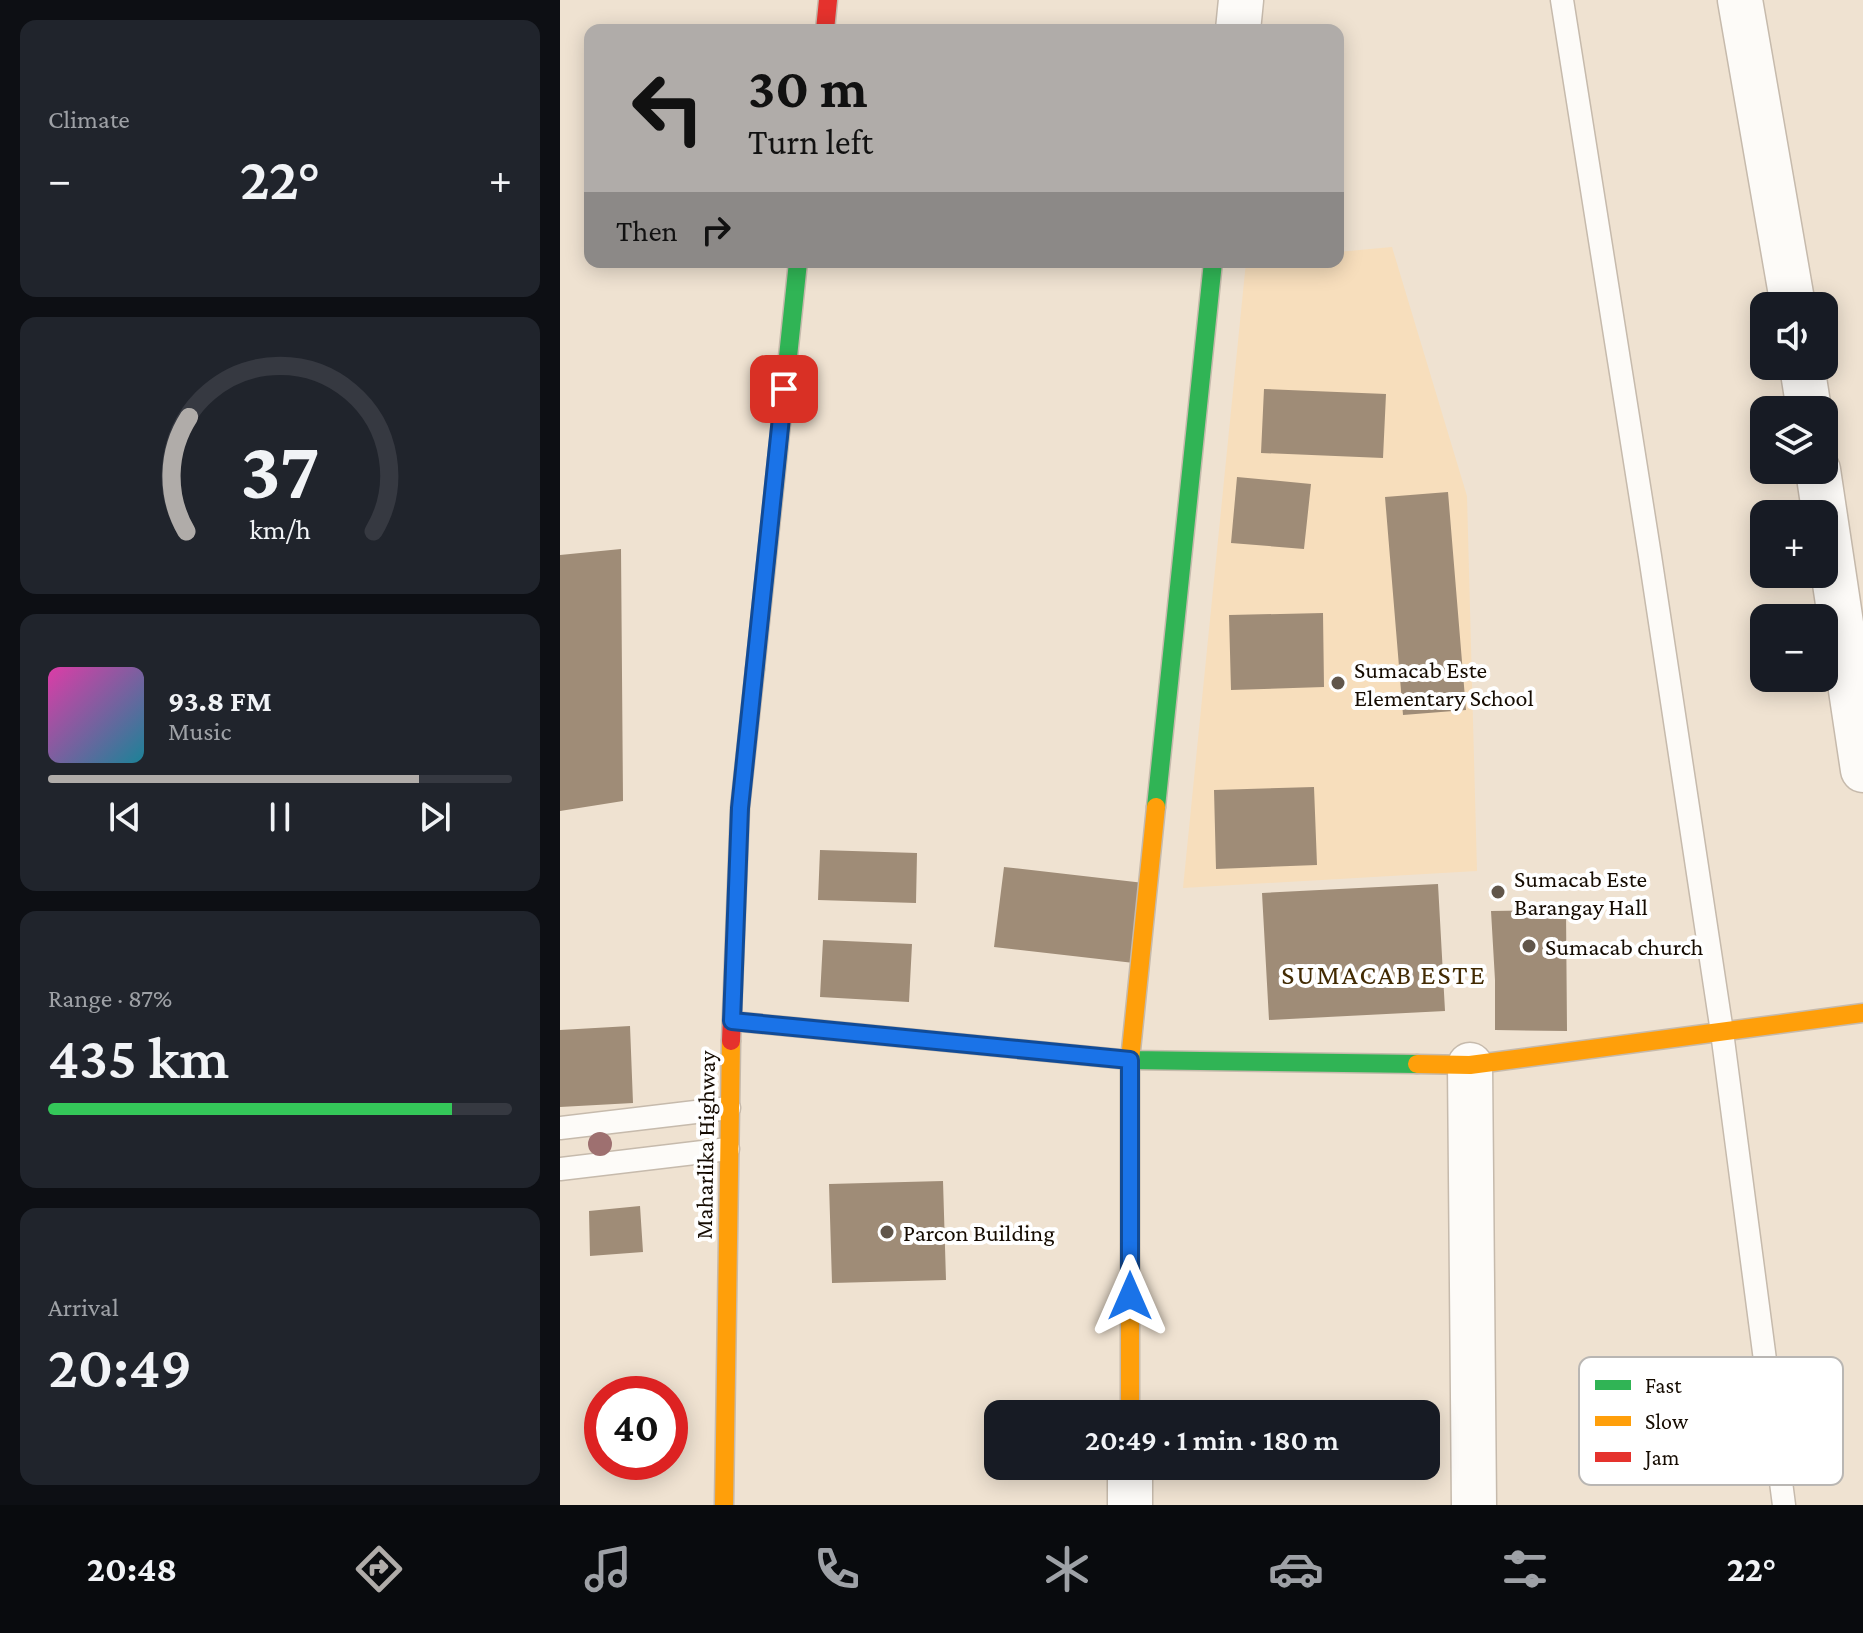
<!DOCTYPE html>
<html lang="en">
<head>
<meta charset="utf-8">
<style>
	body { margin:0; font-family:"Crimson Pro",serif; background:#20242c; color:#f1f3f6; height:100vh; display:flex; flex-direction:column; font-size:30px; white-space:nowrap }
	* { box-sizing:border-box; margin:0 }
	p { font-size:26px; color:#9ea1a6 }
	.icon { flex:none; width:44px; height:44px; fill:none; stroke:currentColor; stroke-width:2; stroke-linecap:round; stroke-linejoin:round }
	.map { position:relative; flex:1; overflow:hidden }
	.side { display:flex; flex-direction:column; gap:20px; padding:20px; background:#0d0f14; width:560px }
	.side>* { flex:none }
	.banner { position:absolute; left:24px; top:24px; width:760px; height:244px; border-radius:16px; box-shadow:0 4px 20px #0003; background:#b0aca9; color:#111; overflow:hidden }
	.buttons { position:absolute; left:1190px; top:292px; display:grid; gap:16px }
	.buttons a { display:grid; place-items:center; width:88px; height:88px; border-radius:16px; background:#171b24; box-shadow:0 4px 20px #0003; font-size:40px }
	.speed { position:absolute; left:24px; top:1376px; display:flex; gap:16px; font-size:40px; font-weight:700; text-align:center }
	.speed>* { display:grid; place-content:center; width:104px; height:104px; border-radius:50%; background:#171b24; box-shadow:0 4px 20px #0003; line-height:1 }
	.speed .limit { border:12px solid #d22; background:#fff; color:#111 }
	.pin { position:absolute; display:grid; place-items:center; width:68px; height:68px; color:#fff; margin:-34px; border-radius:16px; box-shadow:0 4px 12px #0006 }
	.me { position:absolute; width:88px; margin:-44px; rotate:0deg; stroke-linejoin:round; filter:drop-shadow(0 0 6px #0008) }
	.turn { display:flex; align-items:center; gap:28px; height:168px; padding:0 32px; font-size:36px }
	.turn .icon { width:104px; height:104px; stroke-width:2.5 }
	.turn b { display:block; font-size:56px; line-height:68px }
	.then { display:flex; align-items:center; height:76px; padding:0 32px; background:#0003; gap:16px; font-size:30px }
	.big { font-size:60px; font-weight:600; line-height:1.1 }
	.side .card { flex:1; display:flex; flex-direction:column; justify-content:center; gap:12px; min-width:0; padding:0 28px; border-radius:16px; background:#20242c }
	.side .dial { align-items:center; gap:0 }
	.dial svg { height:208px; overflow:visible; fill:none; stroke:#363941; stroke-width:7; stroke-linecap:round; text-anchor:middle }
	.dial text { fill:#f1f3f6; stroke:none }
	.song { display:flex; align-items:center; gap:24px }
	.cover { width:96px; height:96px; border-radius:12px; background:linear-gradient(135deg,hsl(320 70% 55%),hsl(190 70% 35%)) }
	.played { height:8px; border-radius:4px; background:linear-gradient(90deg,#b0aca9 80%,#363941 80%) }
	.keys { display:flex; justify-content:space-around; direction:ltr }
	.heat { display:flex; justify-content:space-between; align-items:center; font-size:44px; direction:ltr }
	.charge { height:12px; border-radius:6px; background:linear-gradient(90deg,#34c759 87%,#363941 0) }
	.trip { position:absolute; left:424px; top:1400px; width:456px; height:80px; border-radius:16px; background:#171b24; box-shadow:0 4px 20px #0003; font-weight:600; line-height:80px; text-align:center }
	.dock { display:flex; height:128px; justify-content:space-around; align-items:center; background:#090b0e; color:#9ea1a6 }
	.dock .icon { width:56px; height:56px }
	.dock .selected { color:#b0aca9 }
	.dock b { font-size:36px; color:#f1f3f6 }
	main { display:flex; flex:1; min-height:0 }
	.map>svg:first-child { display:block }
	.built { fill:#f7debc }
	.building { fill:#9f8c77 }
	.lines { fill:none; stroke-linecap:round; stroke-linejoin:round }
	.lane-casing { stroke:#c6baac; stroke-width:25 }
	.street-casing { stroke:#c6baac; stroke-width:47 }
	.fast-casing { stroke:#c6baac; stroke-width:21 }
	.slow-casing { stroke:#c6baac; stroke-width:21 }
	.jam-casing { stroke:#c6baac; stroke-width:21 }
	.lane { stroke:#fdfbf8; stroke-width:22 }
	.street { stroke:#fdfbf8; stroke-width:44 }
	.fast { stroke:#30b455; stroke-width:18 }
	.slow { stroke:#ff9f0a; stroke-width:18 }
	.jam { stroke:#e5322d; stroke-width:18 }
	.tree { fill:#9e7070 }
	.route-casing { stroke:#114b97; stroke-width:20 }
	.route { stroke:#1a73e8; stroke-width:14 }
	.poi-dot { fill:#61564a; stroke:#fff; stroke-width:3 }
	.labels { text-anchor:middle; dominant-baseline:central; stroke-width:8; stroke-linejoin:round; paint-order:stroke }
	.poi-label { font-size:24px; fill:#150b01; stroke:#fff; text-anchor:start }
	.street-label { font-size:24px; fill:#150b01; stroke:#fff }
	.quarter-label { font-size:28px; letter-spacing:2px; fill:#422a02; stroke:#fff }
	.key { fill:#fff; stroke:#b9b6b3; stroke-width:2 }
	.key-label { font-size:22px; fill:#150b01 }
</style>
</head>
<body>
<main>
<section class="side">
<div class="card"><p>Climate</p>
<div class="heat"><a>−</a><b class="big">22°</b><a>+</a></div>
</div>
<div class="card dial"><svg viewBox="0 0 100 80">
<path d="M14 69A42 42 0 1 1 86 69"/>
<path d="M14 69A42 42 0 0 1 15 25" stroke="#b0aca9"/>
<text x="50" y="56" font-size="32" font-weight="700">37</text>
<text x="50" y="72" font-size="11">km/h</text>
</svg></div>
<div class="card">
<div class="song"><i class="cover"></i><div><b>93.8 FM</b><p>Music</p></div></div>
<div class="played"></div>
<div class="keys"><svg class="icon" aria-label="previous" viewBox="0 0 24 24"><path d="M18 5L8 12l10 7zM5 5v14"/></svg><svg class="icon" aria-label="pause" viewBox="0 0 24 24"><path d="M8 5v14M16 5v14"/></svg><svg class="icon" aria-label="next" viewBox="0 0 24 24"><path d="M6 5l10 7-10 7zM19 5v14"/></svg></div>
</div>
<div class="card"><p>Range · 87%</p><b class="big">435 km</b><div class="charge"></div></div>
<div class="card"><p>Arrival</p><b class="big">20:49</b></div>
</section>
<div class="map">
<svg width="1303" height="1505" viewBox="0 0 1303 1505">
	<rect width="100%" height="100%" fill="#efe2d1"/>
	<path class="built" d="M832,247l75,249 10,375 -294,17 63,-626h92v-10z"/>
	<path class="building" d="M704,389l122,5 -3,64 -122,-5z
		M677,477l74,7 -7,65 -73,-6z
		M888,492l18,218 -63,5 -18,-218z
		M61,549l2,252 -63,10v-256z
		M763,613l1,74 -93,3 -2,-75z
		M754,787l3,78 -101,4 -2,-79z
		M260,850l97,3 -1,50 -98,-3z
		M444,867l140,16 -10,80 -140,-16z
		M878,884l7,127 -176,9 -7,-127z
		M1006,910l1,121 -72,-1v-50l-4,-69z
		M263,940l89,4 -3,58 -89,-5z
		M70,1026l3,77 -73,4v-77z
		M383,1181l3,99 -114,3 -3,-99z
		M80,1206l3,46 -53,4 -1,-45z"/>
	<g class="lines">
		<g class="lane-casing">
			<path id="lane" d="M1002,0l88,556 72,476 62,473
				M0,1128l169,-20
				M0,1169l168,-20"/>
		</g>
		<g class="street-casing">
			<path id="street" d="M1180,0l53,306
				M678,30l3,-30
				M1242,366l7,44
				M1258,470l45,300
				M910,1065l4,440
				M570,1466v39"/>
		</g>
		<g class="fast-casing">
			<path id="fast" d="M195,669l43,-407
				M596,807l57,-545
				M172,1021l398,39 287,4"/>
		</g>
		<g class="slow-casing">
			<path id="slow" d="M857,1064l53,1 393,-52
				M570,1414v-354l26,-253
				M164,1505l7,-464"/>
		</g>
		<g class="jam-casing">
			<path id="jam" d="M265,30l3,-30
				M171,1041l9,-233 15,-139"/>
		</g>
		<use href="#lane" class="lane"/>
		<use href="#street" class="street"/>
		<use href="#fast" class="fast"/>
		<use href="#slow" class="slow"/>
		<use href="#jam" class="jam"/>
	</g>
	<circle class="tree" cx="40" cy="1144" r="12"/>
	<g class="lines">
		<g class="route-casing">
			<path id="route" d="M224,389l-44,419 -8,213 398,39v236"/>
		</g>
		<use href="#route" class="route"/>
	</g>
	<g class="poi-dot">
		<circle cx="778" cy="683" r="8"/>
		<circle cx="938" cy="892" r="8"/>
		<circle cx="969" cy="946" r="8"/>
		<circle cx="327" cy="1232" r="8"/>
	</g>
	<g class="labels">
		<g class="poi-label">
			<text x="794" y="669">Sumacab Este<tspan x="794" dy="28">Elementary School</tspan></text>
			<text x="954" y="878">Sumacab Este<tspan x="954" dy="28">Barangay Hall</tspan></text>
			<text x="985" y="946">Sumacab church</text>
			<text x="343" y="1232">Parcon Building</text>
		</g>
		<g class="street-label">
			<text transform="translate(145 1145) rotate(-89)">Maharlika Highway</text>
		</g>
		<g class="quarter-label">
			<text x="824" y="974">SUMACAB ESTE</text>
		</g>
	</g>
	<rect x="1019" y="1357" width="264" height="128" rx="12" class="key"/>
	<rect x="1035" y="1380" width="36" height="10" fill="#30b455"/>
	<rect x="1035" y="1416" width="36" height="10" fill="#ff9f0a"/>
	<rect x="1035" y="1452" width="36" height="10" fill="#e5322d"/>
	<g class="key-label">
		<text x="1085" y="1393">Fast</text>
		<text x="1085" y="1429">Slow</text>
		<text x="1085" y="1465">Jam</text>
	</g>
</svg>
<div class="buttons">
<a><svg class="icon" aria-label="sound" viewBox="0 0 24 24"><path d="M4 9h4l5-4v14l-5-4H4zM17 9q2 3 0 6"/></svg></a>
<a><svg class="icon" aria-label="layers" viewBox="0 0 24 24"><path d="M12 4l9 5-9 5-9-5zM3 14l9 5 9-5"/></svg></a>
<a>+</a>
<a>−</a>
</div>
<div class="speed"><div class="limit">40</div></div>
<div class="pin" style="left:224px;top:389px;background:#d93025"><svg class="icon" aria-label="arrive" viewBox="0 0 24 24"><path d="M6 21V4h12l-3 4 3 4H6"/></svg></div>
<svg class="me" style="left:570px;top:1296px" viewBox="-20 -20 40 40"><path d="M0-17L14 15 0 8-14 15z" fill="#1a73e8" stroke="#fff" stroke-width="4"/></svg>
<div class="trip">20:49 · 1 min · 180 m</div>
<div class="banner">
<div class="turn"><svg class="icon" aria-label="left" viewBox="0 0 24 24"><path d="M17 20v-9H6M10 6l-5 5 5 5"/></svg><div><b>30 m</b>Turn left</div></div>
<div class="then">Then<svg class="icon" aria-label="right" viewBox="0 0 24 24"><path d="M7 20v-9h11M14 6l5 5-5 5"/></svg></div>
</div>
</div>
</main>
<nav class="dock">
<b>20:48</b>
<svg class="icon selected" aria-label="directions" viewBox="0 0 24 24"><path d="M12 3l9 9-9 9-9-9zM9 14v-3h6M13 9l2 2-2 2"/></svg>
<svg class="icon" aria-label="music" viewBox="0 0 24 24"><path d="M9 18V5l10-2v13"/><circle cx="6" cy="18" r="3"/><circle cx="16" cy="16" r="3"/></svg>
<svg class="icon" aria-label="phone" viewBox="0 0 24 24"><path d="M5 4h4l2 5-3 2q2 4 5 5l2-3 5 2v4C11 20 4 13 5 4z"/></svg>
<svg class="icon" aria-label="climate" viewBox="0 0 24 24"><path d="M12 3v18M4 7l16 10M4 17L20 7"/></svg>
<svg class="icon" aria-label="car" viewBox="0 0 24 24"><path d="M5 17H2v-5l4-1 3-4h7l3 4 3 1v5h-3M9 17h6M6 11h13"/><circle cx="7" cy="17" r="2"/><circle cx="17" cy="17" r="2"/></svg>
<svg class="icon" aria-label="filters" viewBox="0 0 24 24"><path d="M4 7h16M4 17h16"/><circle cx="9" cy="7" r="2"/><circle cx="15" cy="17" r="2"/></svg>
<b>22°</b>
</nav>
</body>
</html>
